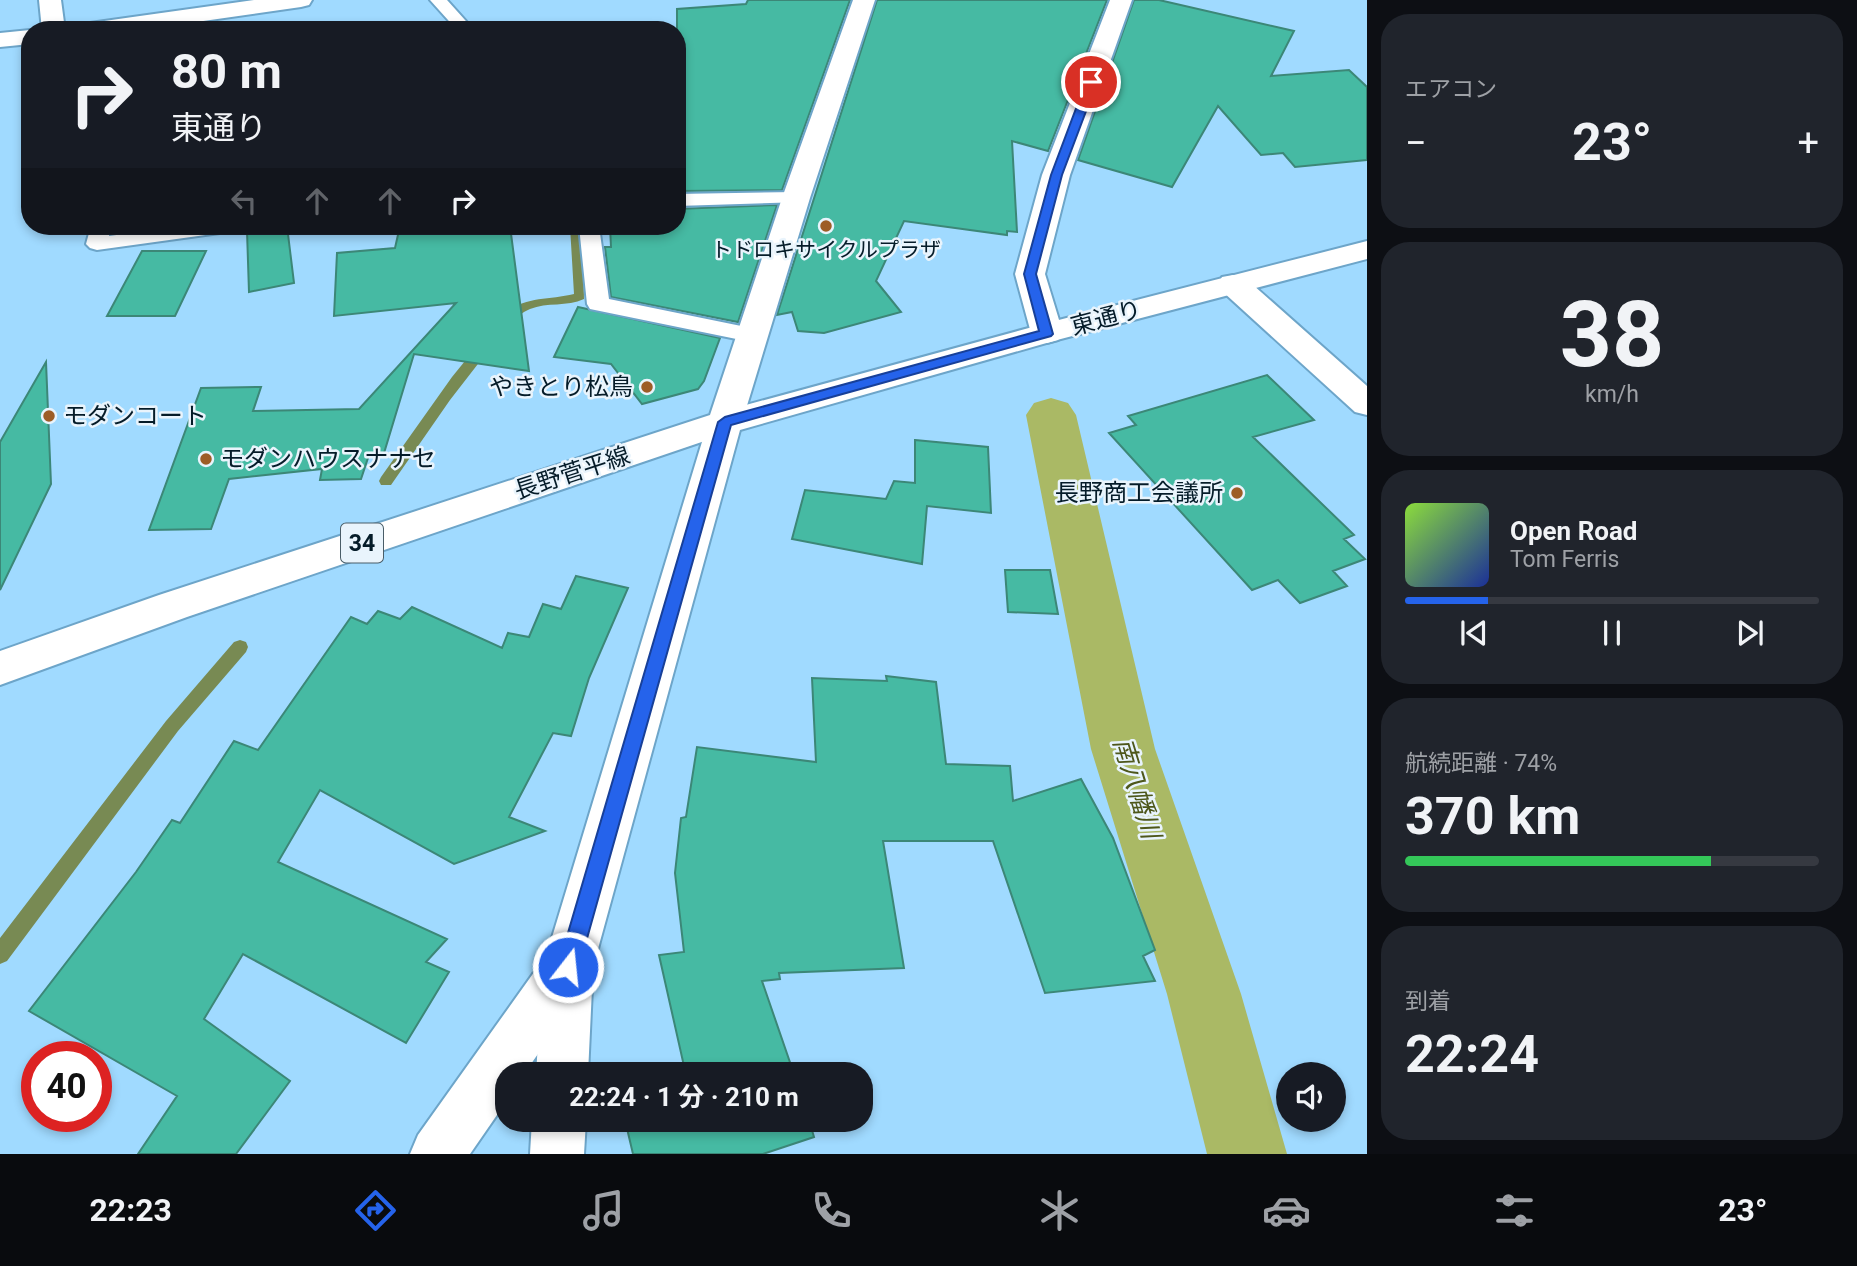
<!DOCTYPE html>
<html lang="ja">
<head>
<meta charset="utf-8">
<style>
	body { margin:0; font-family:Roboto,"Noto Sans JP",sans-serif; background:#20242c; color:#f1f3f6; height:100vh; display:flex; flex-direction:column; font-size:26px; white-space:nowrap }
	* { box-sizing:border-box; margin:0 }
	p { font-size:23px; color:#9ea1a6 }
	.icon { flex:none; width:38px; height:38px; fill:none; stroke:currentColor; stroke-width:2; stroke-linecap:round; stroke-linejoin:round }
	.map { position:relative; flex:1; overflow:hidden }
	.details { display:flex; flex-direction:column; gap:14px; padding:14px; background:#0d0f14; width:490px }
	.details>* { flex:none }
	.guide { position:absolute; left:21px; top:21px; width:665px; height:214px; border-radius:28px; box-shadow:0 4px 10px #0003; background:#171b24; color:#f1f3f6; overflow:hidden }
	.tools { position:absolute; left:1276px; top:1062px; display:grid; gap:14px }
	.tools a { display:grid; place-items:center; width:70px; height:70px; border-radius:50%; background:#171b24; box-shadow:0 4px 10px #0003; font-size:35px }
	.speed { position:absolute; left:21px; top:1041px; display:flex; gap:14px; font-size:35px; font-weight:700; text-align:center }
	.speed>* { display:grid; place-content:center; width:91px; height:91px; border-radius:50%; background:#171b24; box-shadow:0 4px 10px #0003; line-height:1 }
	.speed .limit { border:10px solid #d22; background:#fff; color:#111 }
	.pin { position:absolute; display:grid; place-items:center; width:60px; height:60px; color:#fff; margin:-30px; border:4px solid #fff; border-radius:50%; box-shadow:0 2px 7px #0007 }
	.me { position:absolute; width:77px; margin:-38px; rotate:16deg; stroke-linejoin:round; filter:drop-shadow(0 0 5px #0008) }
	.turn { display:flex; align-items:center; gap:24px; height:147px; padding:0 35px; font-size:32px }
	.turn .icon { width:91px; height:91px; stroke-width:2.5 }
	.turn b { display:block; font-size:49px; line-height:60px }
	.lanes { display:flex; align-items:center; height:66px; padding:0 35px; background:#0003; justify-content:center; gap:35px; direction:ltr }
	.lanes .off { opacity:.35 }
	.big { font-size:52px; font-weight:700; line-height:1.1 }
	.details .tile { flex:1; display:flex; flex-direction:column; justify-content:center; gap:10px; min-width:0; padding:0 24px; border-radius:28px; background:#20242c }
	.details .dial { align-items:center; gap:0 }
	.dial b { font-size:91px; line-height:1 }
	.song { display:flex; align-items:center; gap:21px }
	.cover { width:84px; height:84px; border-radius:10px; background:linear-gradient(135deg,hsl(90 70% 55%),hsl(230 70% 35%)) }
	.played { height:7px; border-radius:4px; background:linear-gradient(90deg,#2563eb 20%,#363941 20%) }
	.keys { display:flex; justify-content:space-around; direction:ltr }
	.heat { display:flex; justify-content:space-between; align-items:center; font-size:38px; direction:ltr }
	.charge { height:10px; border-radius:5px; background:linear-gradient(90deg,#34c759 74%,#363941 0) }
	.trip { position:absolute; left:495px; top:1062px; width:378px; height:70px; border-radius:28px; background:#171b24; box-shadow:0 4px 10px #0003; font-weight:700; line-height:70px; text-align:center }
	.tab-bar { display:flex; height:112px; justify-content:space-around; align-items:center; background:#090b0e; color:#9ea1a6 }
	.tab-bar .icon { width:49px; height:49px }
	.tab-bar .on { color:#2563eb }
	.tab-bar b { font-size:32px; color:#f1f3f6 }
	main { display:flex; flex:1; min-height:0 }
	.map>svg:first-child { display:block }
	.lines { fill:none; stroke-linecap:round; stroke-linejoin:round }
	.stream { fill:#788a53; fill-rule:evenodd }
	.canal { fill:#aab965; fill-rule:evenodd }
	.building { fill:#46baa3; stroke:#3c8777; stroke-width:2 }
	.service-casing { stroke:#6da5c9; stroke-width:4 }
	.minor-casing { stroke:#6da5c9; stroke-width:4 }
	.tertiary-casing { stroke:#6da5c9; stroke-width:4 }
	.primary-casing { stroke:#6da5c9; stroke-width:4 }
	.service { fill:#fff; fill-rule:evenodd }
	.minor { fill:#fff; fill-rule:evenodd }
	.tertiary { fill:#fff; fill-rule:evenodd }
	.primary { fill:#fff; fill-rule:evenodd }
	.route { fill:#2563eb; stroke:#184099; stroke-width:2 }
	.poi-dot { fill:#9d5d26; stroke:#e9f4fc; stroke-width:2.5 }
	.labels { text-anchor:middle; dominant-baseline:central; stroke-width:5; stroke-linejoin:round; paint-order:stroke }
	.far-poi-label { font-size:21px; fill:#051c29; stroke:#e9f4fc }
	.shield { fill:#e9f4fc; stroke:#495d68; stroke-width:2 }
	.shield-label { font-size:23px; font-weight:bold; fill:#051c29 }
	.street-label { font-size:24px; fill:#051c29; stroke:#e9f4fc }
	.poi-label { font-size:24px; fill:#051c29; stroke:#e9f4fc; text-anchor:end }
	.water-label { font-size:26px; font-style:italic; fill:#4d571a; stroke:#e9f4fc }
</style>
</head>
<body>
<main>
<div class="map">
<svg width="1367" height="1154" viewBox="0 0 1367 1154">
	<rect width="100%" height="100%" fill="#a0daff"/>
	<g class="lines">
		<path class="stream" d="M570,226h12l2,73c-17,8 -37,3 -54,10 -11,4 -17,16 -29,14l-1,-3c19,-25 46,-19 74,-26z
			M483,344l5,1v6l-38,49 -59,85h-10l-2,-4 2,-4 71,-100 26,-32z
			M240,640l6,2 2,5 -2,5 -68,79 -171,230 -7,3v-26l166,-217 68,-79z"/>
		<path class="canal" d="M1051,398l17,5 8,12 79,334 86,245 46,160h-80l-40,-160 -76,-245 -65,-334 8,-12z"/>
	</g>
	<path class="building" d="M748,0h102l-68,190 -105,1v-182l69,-5z
		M877,0h230l-59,151 -36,-10 5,91 -10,-1v4l-103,-14 -28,60 25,31 -77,21 -26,-2 -6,-19 -15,3z
		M1134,0h25l135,31 -23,45 78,-6 18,17v73l-72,7 -12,-14 -22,2 -43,-49 -46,81 -94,-27z
		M777,205l-39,117 -127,-25 -6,-50h6l-1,-21h67v-17z
		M287,226l7,57 -45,9 -2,-61z
		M400,226h110l19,145 -115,-17 -30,99 -15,2 -8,24 -41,1 2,-11 -93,10 -18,50 -62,1 52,-142 60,-1 -8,24 106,-2 97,-106 -122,13 3,-63 58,-5z
		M142,251h64l-31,65h-68z
		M578,307l142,31 -16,43 -6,8 -56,15 -31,-40 -57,-7z
		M46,362l5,122 -51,106v-148z
		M1267,375l47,45 -61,17 101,98 -10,4 21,20 -32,12 14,15 -47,17 -22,-23 -26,10 -143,-157 27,-8 -8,-9z
		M915,440l73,7 3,66 -64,-7 -5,58 -130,-25 13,-49 81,9 8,-18 21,2z
		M1005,570h45l8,44 -50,-2z
		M576,576l52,12 -39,90 -18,58 -18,-3 -44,84 36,14 -91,33 -134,-74 -42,72 169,77 -21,23 23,10 -43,71 -163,-89 -39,65 86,62 -54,73h-98l39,-58 -148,-85 107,-139 36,-52 8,3 54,-82 24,9 93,-133 16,7 11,-13 22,8 12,-12 90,41 6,-15 21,4 14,-33 18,5z
		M886,676l50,6 10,82 64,2 3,35 68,-22 32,59 42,112 -12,6 12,25 -110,12 -52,-152h-110l21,127 -125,5 1,6 -18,2 32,93h-137l27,-8 -25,-111 25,-3 -9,-79 6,-55 5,-1 11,-70 119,15 -4,-84 75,3z
		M625,1120h184l5,17 -51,17h-130z"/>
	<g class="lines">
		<g class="service-casing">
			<path id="service" d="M430,0h17l27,30h-17z
				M796,192l7,2 3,4 -3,4 -126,4v-12z
				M91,226h20l-2,10 75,-10h53l-3,4 -7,2 -130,18 -7,-2 -4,-4z
				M579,226h20l10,73 142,29 8,2 4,5 -4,5 -8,2 -161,-33 -3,-5z"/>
		</g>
		<g class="minor-casing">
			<path id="minor" d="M39,0h22l4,30h-23z
				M254,0h58l-3,5 -8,2 -161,23h-61l3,-5 8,-2z
				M1110,0h22l-62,175 -25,99 18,59 -5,7 -11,3 -11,-3 -5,-7 -16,-59 27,-99z
				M30,30v14l-30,3v-14z
				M1233,275l11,2 123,109v29l-12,-3 -133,-121 -4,-7 4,-7z
				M568,942l18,7 7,18 -5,107h-52l7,-107 7,-18z
				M532,1120h54l-2,34h-54z"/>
		</g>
		<g class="tertiary-casing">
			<path id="tertiary" d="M1367,241v18l-310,81 -317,90 -147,537 -7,18 -62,89h-16v25l-38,55h-60l8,-19 129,-181 161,-532 5,-8 334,-91z"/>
		</g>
		<g class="primary-casing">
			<path id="primary" d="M853,0h22l-65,198 -68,224 -5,8 -550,187 -187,68v-34l159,-56 551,-180 72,-217z"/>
		</g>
		<use href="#service" class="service"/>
		<use href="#minor" class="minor"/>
		<use href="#tertiary" class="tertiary"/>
		<use href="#primary" class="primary"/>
	</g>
	<path class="route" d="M1091,79l6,3 -35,93 -26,99 17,60 -2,2 -320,89 -152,542 -3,7 -8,3 -7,-3 -3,-7 160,-545 7,-5 314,-86 -15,-57 27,-99 35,-93z"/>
	<g class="poi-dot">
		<circle cx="826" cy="226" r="7"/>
		<circle cx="647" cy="387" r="7"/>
		<circle cx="49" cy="416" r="7"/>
		<circle cx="206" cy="459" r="7"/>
		<circle cx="1237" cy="493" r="7"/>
	</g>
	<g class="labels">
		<g class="far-poi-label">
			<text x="826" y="250">トドロキサイクルプラザ</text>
		</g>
		<rect class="shield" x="341" y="523.5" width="42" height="39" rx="5"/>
		<g class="shield-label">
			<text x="362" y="543">34</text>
		</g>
		<g class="street-label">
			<text transform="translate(1106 318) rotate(-15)">東通り</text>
			<text transform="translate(572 473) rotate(-18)">長野菅平線</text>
		</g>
		<g class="poi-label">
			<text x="633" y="387">やきとり松鳥</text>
			<text x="63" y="416" text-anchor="start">モダンコート</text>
			<text x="220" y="459" text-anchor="start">モダンハウスナナセ</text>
			<text x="1223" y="493">長野商工会議所</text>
		</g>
		<g class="water-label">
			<text transform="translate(1137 788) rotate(73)">南八幡川</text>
		</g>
	</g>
</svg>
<div class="tools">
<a><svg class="icon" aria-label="sound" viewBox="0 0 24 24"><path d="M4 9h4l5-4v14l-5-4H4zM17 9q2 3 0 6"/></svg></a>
</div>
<div class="speed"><div class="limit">40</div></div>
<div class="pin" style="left:1091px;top:82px;background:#d93025"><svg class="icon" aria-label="arrive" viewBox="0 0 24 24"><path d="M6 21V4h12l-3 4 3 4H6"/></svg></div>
<svg class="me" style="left:568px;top:967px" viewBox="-20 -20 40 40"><circle r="17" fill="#2563eb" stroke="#fff" stroke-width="3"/><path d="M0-11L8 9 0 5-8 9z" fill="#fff"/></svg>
<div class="trip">22:24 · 1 分 · 210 m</div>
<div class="guide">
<div class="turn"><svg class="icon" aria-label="right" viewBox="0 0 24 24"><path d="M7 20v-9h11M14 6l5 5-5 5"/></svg><div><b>80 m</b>東通り</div></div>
<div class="lanes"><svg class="icon off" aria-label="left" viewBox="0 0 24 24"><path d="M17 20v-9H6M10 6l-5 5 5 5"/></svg><svg class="icon off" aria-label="ahead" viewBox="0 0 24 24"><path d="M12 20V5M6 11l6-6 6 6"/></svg><svg class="icon off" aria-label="ahead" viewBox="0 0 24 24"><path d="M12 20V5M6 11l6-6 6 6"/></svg><svg class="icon" aria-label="right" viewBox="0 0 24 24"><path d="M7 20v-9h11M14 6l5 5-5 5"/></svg></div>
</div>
</div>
<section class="details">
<div class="tile"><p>エアコン</p>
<div class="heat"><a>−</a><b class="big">23°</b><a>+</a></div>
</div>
<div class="tile dial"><b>38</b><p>km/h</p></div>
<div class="tile">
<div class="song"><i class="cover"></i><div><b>Open Road</b><p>Tom Ferris</p></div></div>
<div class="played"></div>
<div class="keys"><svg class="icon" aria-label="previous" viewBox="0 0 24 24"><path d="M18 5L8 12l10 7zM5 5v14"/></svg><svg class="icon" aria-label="pause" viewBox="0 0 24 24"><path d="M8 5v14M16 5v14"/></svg><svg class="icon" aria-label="next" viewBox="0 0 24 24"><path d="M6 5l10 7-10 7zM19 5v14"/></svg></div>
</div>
<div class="tile"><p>航続距離 · 74%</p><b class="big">370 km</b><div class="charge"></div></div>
<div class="tile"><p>到着</p><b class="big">22:24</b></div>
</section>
</main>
<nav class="tab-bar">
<b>22:23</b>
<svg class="icon on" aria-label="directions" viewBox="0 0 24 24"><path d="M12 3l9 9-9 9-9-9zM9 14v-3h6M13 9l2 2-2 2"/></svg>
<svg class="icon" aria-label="music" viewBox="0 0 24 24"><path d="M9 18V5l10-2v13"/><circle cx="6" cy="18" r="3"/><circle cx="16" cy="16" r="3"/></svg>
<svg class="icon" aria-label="phone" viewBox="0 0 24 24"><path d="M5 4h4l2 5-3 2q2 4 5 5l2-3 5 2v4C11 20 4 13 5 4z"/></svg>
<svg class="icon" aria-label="climate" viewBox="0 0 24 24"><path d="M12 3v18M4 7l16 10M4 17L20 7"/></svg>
<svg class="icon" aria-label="car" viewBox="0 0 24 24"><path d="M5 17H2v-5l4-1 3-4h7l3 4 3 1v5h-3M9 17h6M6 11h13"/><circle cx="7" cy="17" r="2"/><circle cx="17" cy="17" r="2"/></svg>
<svg class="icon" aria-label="filters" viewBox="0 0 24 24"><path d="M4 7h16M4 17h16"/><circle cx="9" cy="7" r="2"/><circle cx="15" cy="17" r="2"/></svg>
<b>23°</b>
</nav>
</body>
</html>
